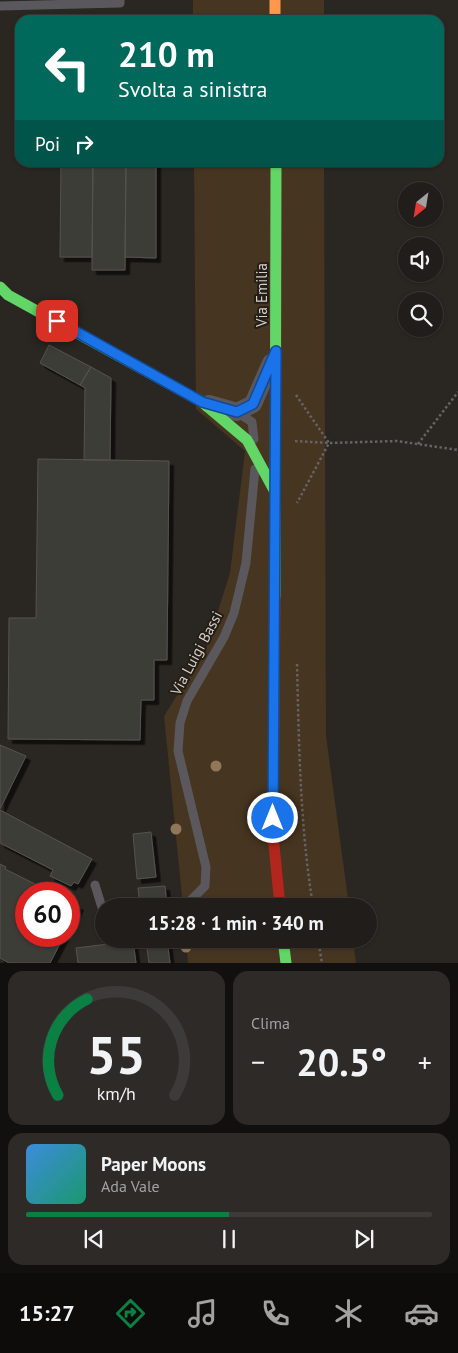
<!DOCTYPE html>
<html lang="it">
<head>
<meta charset="utf-8">
<style>
	body { margin:0; font-family:"PT Sans",sans-serif; background:#2d2a27; color:#f1f3f6; height:100vh; display:flex; flex-direction:column; font-size:19px; white-space:nowrap }
	* { box-sizing:border-box; margin:0 }
	p { font-size:16px; color:#a2a2a2 }
	.icon { flex:none; width:28px; height:28px; fill:none; stroke:currentColor; stroke-width:2; stroke-linecap:round; stroke-linejoin:round }
	.map { position:relative; height:963px; overflow:hidden }
	.panel { display:flex; flex-direction:column; gap:8px; padding:8px; background:#12100e; flex:1 }
	.panel>* { flex:none }
	.banner { position:absolute; left:15px; top:15px; width:429px; height:152px; border-radius:15px; box-shadow:0 1px 4px #0004,0 0 0 1px #3d3b39; background:#00695c; color:#fff; overflow:hidden }
	.needle { width:32px; rotate:210deg }
	.tools { position:absolute; left:398px; top:182px; display:grid; gap:10px }
	.tools a { display:grid; place-items:center; width:45px; height:45px; border-radius:50%; background:#201d1a; box-shadow:0 1px 4px #0004,0 0 0 1px #3d3b39; font-size:25px }
	.speed { position:absolute; left:15px; top:882px; display:flex; gap:10px; font-size:25px; font-weight:700; text-align:center }
	.speed>* { display:grid; place-content:center; width:65px; height:65px; border-radius:50%; background:#201d1a; box-shadow:0 1px 4px #0004,0 0 0 1px #3d3b39; line-height:1 }
	.speed .limit { border:8px solid #d22; background:#fff; color:#111 }
	.pin { position:absolute; display:grid; place-items:center; width:42px; height:42px; color:#fff; margin:-21px; border-radius:10px; box-shadow:0 2px 8px #0006 }
	.me { position:absolute; width:55px; margin:-28px; rotate:0deg; stroke-linejoin:round; filter:drop-shadow(0 0 4px #0008) }
	.turn { display:flex; align-items:center; gap:18px; height:105px; padding:0 20px; font-size:22px }
	.turn .icon { width:65px; height:65px; stroke-width:2.5 }
	.turn b { display:block; font-size:35px; line-height:42px }
	.then { display:flex; align-items:center; height:48px; padding:0 20px; background:#0003; gap:10px; font-size:19px }
	.big { font-size:38px; font-weight:700; line-height:1.1 }
	.panel .tile { flex:1; display:flex; flex-direction:column; justify-content:center; gap:8px; min-width:0; padding:0 18px; border-radius:15px; background:#2d2a27 }
	.panel .dial { align-items:center; gap:0 }
	.dial svg { height:130px; overflow:visible; fill:none; stroke:#3d3b39; stroke-width:7; stroke-linecap:round; text-anchor:middle }
	.dial text { fill:#f1f3f6; stroke:none }
	.song { display:flex; align-items:center; gap:15px }
	.cover { width:60px; height:60px; border-radius:8px; background:linear-gradient(135deg,hsl(210 70% 55%),hsl(160 70% 35%)) }
	.played { height:5px; border-radius:2px; background:linear-gradient(90deg,#0b8043 50%,#3d3b39 50%) }
	.keys { display:flex; justify-content:space-around; direction:ltr }
	.heat { display:flex; justify-content:space-between; align-items:center; font-size:28px; direction:ltr }
	.panel .tiles { flex:1; display:grid; gap:8px; grid-template-columns:1fr 1fr }
	.tile:last-child { grid-column:span 2 }
	.trip { position:absolute; left:95px; top:898px; width:282px; height:50px; border-radius:25px; background:#201d1a; box-shadow:0 1px 4px #0004,0 0 0 1px #3d3b39; font-weight:700; line-height:50px; text-align:center }
	.tabs { display:flex; height:80px; justify-content:space-around; align-items:center; background:#0d0c0a; color:#a2a2a2 }
	.tabs .icon { width:35px; height:35px }
	.tabs .current { color:#0b8043 }
	.tabs b { font-size:22px; color:#f1f3f6 }
	.map>svg:first-child { display:block }
	.green { fill:#463520 }
	.building { fill:#3e3c38; stroke:#56534f; filter:url(#shadow) }
	.lines { fill:none; stroke-linecap:round; stroke-linejoin:round }
	.path { stroke:#656364; stroke-width:2.5; stroke-dasharray:2.5 2.5; stroke-linecap:butt }
	.lane { stroke:#5a585c; stroke-width:9 }
	.street { stroke:#5a585c; stroke-width:18 }
	.fast { stroke:#63d668; stroke-width:11 }
	.slow { stroke:#ff974d; stroke-width:11 }
	.jam { stroke:#b3261e; stroke-width:11 }
	.tree { fill:#907759 }
	.route-casing { stroke:#114b97; stroke-width:12 }
	.route { stroke:#1a73e8; stroke-width:9 }
	.labels { text-anchor:middle; dominant-baseline:central; stroke-width:4; stroke-linejoin:round; paint-order:stroke }
	.street-label { font-size:15px; fill:#d5d0cb; stroke:#241e16 }
</style>
</head>
<body>
<div class="map">
<svg width="458" height="963" viewBox="0 0 458 963">
	<defs>
		<filter id="shadow"><feDropShadow dx="4.5" dy="4.5" stdDeviation="0" flood-color="#0009"/></filter>
	</defs>
	<rect width="100%" height="100%" fill="#2a2722"/>
	<path class="green" d="M193,0h131v20h-131z
		M194,163h130l2,573 23,170h-166l-19,-190 42,-67 24,-76 15,-122 -49,-42z
		M186,939h167l3,24h-168z"/>
	<path class="building" d="M61,162h32l-1,95h-32z
		M93,162h33l-1,108h-33z
		M126,162h30v96l-31,-1z
		M49,345l42,22 -11,18 -40,-22z
		M91,367l20,11 -1,82h-26l1,-72 -5,-3z
		M38,459l131,2 -2,199h-13v40h-13l-1,40 -132,-1 1,-121h27z
		M0,745l26,11 -26,53z
		M0,810l92,49 -14,25 -4,-2 -3,4 -21,-10 3,-6 -53,-27z
		M151,832l5,45 -19,2 -4,-45z
		M0,864l6,3 -1,2 50,25h-29v42h38l-14,27h-41l-9,-5z
		M165,886l2,20h-27l-2,-18z
		M69,901l10,5 -10,20z
		M167,939l3,24h-21l-3,-22z
		M133,941l3,22h-58l-2,-15z"/>
	<g class="lines">
		<path class="path" d="M296,395l33,48 -32,60
			M295,441l34,2 68,-2 61,9
			M418,444l40,-52
			M297,664c2,81 3,162 16,242
			M318,939l4,24"/>
		<path class="lane" d="M0,6l120,-3v-3
			M237,412l15,10 2,17
			M95,885l9,29
			M185,906l20,-20 1,-19 -28,-116 2,-28 7,-22 37,-64 10,-24 12,-50 9,-94"/>
		<path class="street" d="M209,404l28,8 16,-8 18,-41"/>
		<path class="fast" d="M0,287l8,8 194,107 45,38 28,52
			M275,597l1,-435
			M283,939l3,24"/>
		<path class="slow" d="M275,0v20"/>
		<path class="jam" d="M275,597l-2,238 7,71"/>
	</g>
	<g class="tree">
		<circle cx="216" cy="766" r="5.5"/>
		<circle cx="176" cy="829" r="5.5"/>
		<circle cx="186" cy="947" r="5.5"/>
	</g>
	<g class="lines">
		<g class="route-casing">
			<path id="route" d="M57,321l145,81 35,10 16,-8 23,-53 -3,467"/>
		</g>
		<use href="#route" class="route"/>
	</g>
	<g class="labels">
		<g class="street-label">
			<text transform="translate(261 295) rotate(-90)">Via Emilia</text>
			<text transform="translate(196 653) rotate(-62)">Via Luigi Bassi</text>
		</g>
	</g>
</svg>
<div class="tools">
<a><svg class="needle" viewBox="-14 -14 28 28"><path d="M0-13l5 13h-10z" fill="#e53935"/><path d="M0 13l5-13h-10z" fill="#a2a2a2"/></svg></a>
<a><svg class="icon" aria-label="sound" viewBox="0 0 24 24"><path d="M4 9h4l5-4v14l-5-4H4zM17 9q2 3 0 6"/></svg></a>
<a><svg class="icon" aria-label="search" viewBox="0 0 24 24"><circle cx="10" cy="10" r="6"/><path d="M15 15l6 6"/></svg></a>
</div>
<div class="speed"><div class="limit">60</div></div>
<div class="pin" style="left:57px;top:321px;background:#d93025"><svg class="icon" aria-label="arrive" viewBox="0 0 24 24"><path d="M6 21V4h12l-3 4 3 4H6"/></svg></div>
<svg class="me" style="left:273px;top:818px" viewBox="-20 -20 40 40"><circle r="17" fill="#1a73e8" stroke="#fff" stroke-width="3"/><path d="M0-11L8 9 0 5-8 9z" fill="#fff"/></svg>
<div class="trip">15:28 · 1 min · 340 m</div>
<div class="banner">
<div class="turn"><svg class="icon" aria-label="left" viewBox="0 0 24 24"><path d="M17 20v-9H6M10 6l-5 5 5 5"/></svg><div><b>210 m</b>Svolta a sinistra</div></div>
<div class="then">Poi<svg class="icon" aria-label="right" viewBox="0 0 24 24"><path d="M7 20v-9h11M14 6l5 5-5 5"/></svg></div>
</div>
</div>
<section class="panel">
<div class="tiles">
<div class="tile dial"><svg viewBox="0 0 100 80">
<path d="M14 69A42 42 0 1 1 86 69"/>
<path d="M14 69A42 42 0 0 1 32 10" stroke="#0b8043"/>
<text x="50" y="56" font-size="32" font-weight="700">55</text>
<text x="50" y="72" font-size="11">km/h</text>
</svg></div>
<div class="tile"><p>Clima</p>
<div class="heat"><a>−</a><b class="big">20.5°</b><a>+</a></div>
</div>
<div class="tile">
<div class="song"><i class="cover"></i><div><b>Paper Moons</b><p>Ada Vale</p></div></div>
<div class="played"></div>
<div class="keys"><svg class="icon" aria-label="previous" viewBox="0 0 24 24"><path d="M18 5L8 12l10 7zM5 5v14"/></svg><svg class="icon" aria-label="pause" viewBox="0 0 24 24"><path d="M8 5v14M16 5v14"/></svg><svg class="icon" aria-label="next" viewBox="0 0 24 24"><path d="M6 5l10 7-10 7zM19 5v14"/></svg></div>
</div>
</div>
</section>
<nav class="tabs">
<b>15:27</b>
<svg class="icon current" aria-label="directions" viewBox="0 0 24 24"><path d="M12 3l9 9-9 9-9-9zM9 14v-3h6M13 9l2 2-2 2"/></svg>
<svg class="icon" aria-label="music" viewBox="0 0 24 24"><path d="M9 18V5l10-2v13"/><circle cx="6" cy="18" r="3"/><circle cx="16" cy="16" r="3"/></svg>
<svg class="icon" aria-label="phone" viewBox="0 0 24 24"><path d="M5 4h4l2 5-3 2q2 4 5 5l2-3 5 2v4C11 20 4 13 5 4z"/></svg>
<svg class="icon" aria-label="climate" viewBox="0 0 24 24"><path d="M12 3v18M4 7l16 10M4 17L20 7"/></svg>
<svg class="icon" aria-label="car" viewBox="0 0 24 24"><path d="M5 17H2v-5l4-1 3-4h7l3 4 3 1v5h-3M9 17h6M6 11h13"/><circle cx="7" cy="17" r="2"/><circle cx="17" cy="17" r="2"/></svg>
</nav>
</body>
</html>
